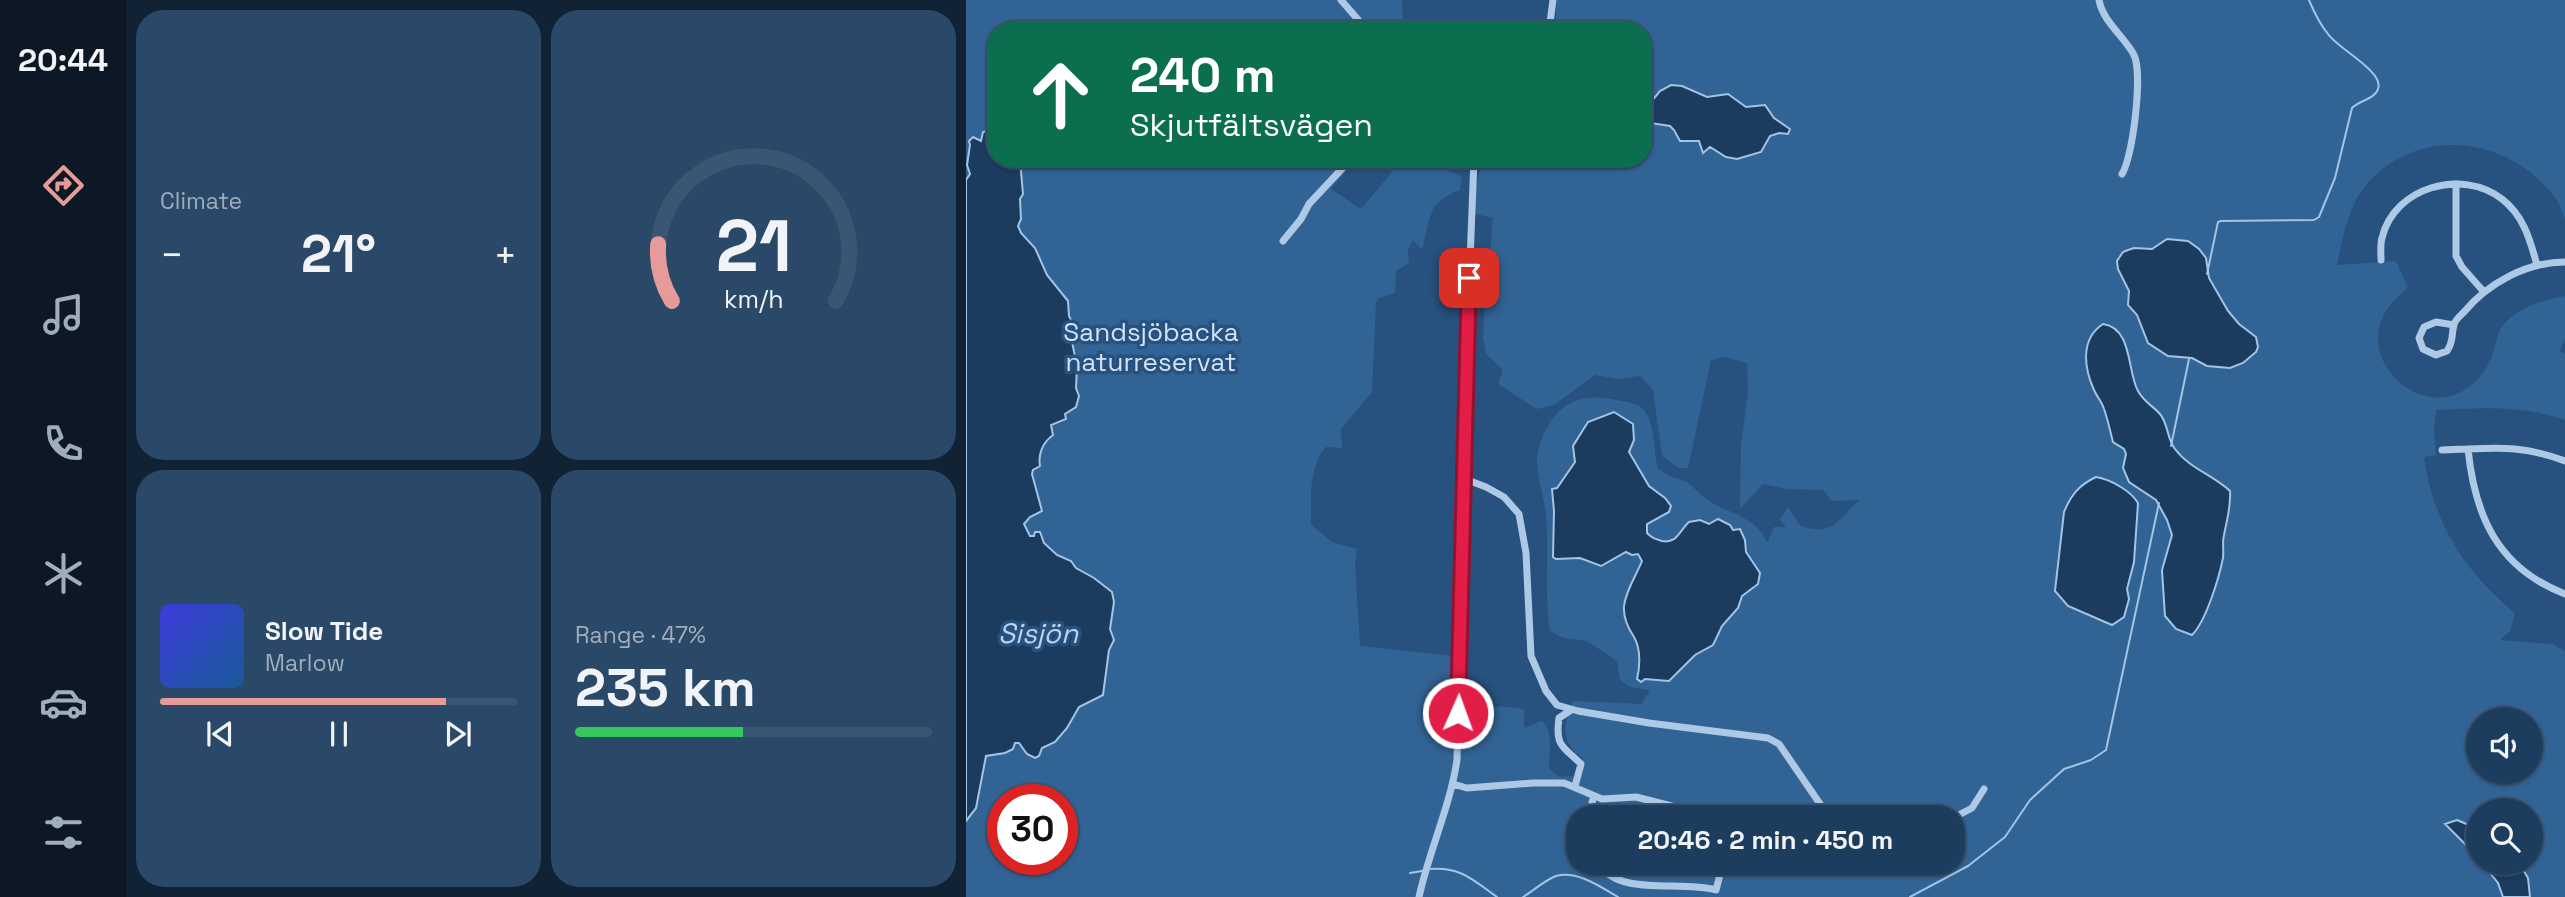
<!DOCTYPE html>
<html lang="en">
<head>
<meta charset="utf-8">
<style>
	body { margin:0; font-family:"Space Grotesk",sans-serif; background:#2a4867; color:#f1f3f6; height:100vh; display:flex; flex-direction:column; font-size:26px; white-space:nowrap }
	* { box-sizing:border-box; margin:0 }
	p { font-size:23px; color:#a0aebc }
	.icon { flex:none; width:38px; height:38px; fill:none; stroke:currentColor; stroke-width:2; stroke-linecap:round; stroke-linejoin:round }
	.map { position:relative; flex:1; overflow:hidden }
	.drawer { display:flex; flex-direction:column; gap:10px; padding:10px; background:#102234; width:840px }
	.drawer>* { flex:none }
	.banner { position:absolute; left:21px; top:21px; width:665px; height:147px; border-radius:28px; box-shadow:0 2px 5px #0004,0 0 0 2px #3b5673; background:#0b6e4f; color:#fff; overflow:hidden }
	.fabs { position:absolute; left:1500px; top:707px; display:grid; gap:14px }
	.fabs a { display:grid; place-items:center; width:77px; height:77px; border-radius:50%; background:#1d3d5e; box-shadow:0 2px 5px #0004,0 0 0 2px #3b5673; font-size:35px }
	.speed { position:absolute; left:21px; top:784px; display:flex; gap:14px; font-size:35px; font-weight:700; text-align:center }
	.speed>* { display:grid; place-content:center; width:91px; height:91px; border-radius:50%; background:#1d3d5e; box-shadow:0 2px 5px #0004,0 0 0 2px #3b5673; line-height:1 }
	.speed .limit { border:10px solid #d22; background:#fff; color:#111 }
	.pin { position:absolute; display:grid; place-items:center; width:60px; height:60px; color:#fff; margin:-30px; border-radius:14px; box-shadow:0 4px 10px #0006 }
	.me { position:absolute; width:77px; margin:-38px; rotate:2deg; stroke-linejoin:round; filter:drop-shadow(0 0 5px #0008) }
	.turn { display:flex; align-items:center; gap:24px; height:147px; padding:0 28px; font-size:32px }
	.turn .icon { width:91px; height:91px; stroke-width:2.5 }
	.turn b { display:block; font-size:49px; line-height:60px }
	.big { font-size:52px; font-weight:600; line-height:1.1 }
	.drawer .tile { flex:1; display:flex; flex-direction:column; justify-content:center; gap:10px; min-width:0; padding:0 24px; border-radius:28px; background:#2a4867 }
	.drawer .dial { align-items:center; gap:0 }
	.dial svg { height:182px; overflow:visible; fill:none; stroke:#3b5673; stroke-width:7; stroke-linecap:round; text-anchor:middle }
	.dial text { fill:#f1f3f6; stroke:none }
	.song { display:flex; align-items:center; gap:21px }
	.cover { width:84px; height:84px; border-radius:10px; background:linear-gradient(135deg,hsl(240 70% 55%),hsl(210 70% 35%)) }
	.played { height:7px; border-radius:4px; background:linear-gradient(90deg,#e69b98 80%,#3b5673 80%) }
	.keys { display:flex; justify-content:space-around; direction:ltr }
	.heat { display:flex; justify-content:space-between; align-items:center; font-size:38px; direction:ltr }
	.charge { height:10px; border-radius:5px; background:linear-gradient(90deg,#34c759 47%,#3b5673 0) }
	.drawer .tiles { flex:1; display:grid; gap:10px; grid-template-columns:repeat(2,1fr) }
	.trip { position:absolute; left:600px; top:805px; width:399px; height:70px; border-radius:28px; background:#1d3d5e; box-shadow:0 2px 5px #0004,0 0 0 2px #3b5673; font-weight:600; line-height:70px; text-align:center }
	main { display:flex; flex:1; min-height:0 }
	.dock { display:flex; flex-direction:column; width:126px; justify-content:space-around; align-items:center; background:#0c1826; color:#a0aebc }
	.dock .icon { width:49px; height:49px }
	.dock .current { color:#e69b98 }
	.dock b { font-size:32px; color:#f1f3f6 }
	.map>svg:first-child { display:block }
	.green { fill:#326395; fill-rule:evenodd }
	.water { fill:#1b3b5f; stroke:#a2c4e5; stroke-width:2 }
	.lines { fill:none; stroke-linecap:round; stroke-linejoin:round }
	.stream { stroke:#a2c4e5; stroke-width:2 }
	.street { stroke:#adc9e5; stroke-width:7 }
	.route-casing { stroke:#92132f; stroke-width:18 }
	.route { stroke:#e11d48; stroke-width:12 }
	.labels { text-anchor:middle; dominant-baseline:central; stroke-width:7; stroke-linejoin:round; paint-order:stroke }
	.park-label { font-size:26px; fill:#d0e2f4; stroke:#27517e }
	.water-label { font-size:28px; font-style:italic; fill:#b9d3ed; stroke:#27517e }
</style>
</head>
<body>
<main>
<nav class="dock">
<b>20:44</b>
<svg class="icon current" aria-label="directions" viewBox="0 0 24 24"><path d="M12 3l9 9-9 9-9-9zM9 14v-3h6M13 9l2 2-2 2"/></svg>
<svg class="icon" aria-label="music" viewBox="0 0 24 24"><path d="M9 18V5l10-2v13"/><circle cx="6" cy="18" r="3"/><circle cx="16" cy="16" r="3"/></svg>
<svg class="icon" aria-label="phone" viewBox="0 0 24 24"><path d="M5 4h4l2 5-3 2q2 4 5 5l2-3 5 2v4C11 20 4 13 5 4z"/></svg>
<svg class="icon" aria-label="climate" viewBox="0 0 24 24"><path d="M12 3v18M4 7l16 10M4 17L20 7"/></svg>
<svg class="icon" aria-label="car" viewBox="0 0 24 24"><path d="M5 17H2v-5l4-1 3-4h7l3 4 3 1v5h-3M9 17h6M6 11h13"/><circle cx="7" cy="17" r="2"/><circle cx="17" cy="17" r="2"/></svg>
<svg class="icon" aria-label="filters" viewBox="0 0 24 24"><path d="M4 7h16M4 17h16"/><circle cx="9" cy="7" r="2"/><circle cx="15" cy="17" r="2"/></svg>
</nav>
<section class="drawer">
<div class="tiles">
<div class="tile"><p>Climate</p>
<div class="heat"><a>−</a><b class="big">21°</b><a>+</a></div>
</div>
<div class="tile dial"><svg viewBox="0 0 100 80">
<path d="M14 69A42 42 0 1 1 86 69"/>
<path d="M14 69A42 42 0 0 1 8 44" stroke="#e69b98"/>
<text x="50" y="56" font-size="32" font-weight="700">21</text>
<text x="50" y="72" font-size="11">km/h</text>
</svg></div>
<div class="tile">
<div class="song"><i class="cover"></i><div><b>Slow Tide</b><p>Marlow</p></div></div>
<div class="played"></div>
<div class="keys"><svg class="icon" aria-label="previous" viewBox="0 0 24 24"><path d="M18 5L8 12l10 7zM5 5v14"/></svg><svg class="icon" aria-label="pause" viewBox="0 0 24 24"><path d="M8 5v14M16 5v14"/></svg><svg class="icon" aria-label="next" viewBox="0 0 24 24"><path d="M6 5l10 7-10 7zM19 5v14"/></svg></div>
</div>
<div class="tile"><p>Range · 47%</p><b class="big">235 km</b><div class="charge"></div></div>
</div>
</section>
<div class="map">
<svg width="1599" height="897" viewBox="0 0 1599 897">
	<rect width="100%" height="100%" fill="#27517e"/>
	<path class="green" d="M0,0h436l1,30h-407v129h360l-25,30 30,20 31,-37 -12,-13h42l40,18 -2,13c-34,13 -29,28 -38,60l-9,-10 -5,10 1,13 -13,8 -1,22 -16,5 -3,5 -4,89 -31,37 1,19 -16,-1c-18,21 -15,52 -15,78l21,17 25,7 -2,17 5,80 104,11 -3,71 28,-8 2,-9 8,-5 25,3v19l18,-7c12,10 7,32 7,47l10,9 19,-1 5,-17c-23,-18 -20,-32 -10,-58l69,3 8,-14 -20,-3 -10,-7 -3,-19 -30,-20 -23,-3 -14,-7c-6,-38 -1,-78 -4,-117 -2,-18 -12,-46 -8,-63 11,-41 35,-61 78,-51 10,2 22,2 29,11 11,16 8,40 13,57 9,8 20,10 30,15 6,4 11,11 17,15 21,16 52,17 62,45l7,-16h12l-6,-7 8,-13 12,19c36,10 35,-5 60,-26l-28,1 -9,-11 -36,-1 -24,-5 -23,25 1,-64 7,-53 -1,-29 -22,-6 -14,3 -23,108h-10l-16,-13 -9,-65 -13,-14 -22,3 -23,-4 -41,30 -17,4 -39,-25 5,-14 -17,-16 -3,-16 3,-61 12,-7 -8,-16 3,-36 -21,-5 3,-26 7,-24 8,-4h153v-129h-88l2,-30h1008v219c-4,-8 -6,-18 -12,-24 -46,-59 -136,-70 -187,-10 -18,22 -23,52 -29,80l59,-4 12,27c-16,12 -29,28 -30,49 -1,38 42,72 79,57 16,-7 29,-22 35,-38 4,-10 4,-22 11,-31 15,-18 40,-25 62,-29v43l-5,12 5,3v66c-43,-15 -84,-12 -129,-10l-2,20 2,25 -12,2c9,65 40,114 91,156l-5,18 -10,9 52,4 13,7v246h-1599zM640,414h12l15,10 1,16 -5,12 20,34 16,12 4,14 -22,12v9c6,8 19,9 28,7l10,-14 15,-6 9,4 12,-4 9,5 16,19v8l14,21 -3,12 -15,11 -4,12 -16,18 -9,19 -18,10 -23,24h-27l-5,-8 -3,-25 -11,-23 -3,-15 19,-47 -4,-7 -6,1 -6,-3 -26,14 -20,-8 -25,1 -2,-2 1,-46 -2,-22 5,-1 18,-26 -2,-14 12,-21 7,-7zM1512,719h52v53h-52zM37,800h59v59h-59zM1512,810h52v53h-52zM612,817h375v46h-375z"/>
	<path class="water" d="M705,85l11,1 25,11 21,-3 18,13 19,-2 9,13 16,11 -2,5 -9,-1 -9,3 -9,16 -24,7 -11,-2 -16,-10 -7,6 -4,-12h-19l-6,-11 -4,-4 -20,-3 1,-21 9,-11z
		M23,130l7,1v28h23l1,2 3,33 -3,5 1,20 -3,7 3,7 14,15 12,27 21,26 1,15 6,12 -4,9 6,29 -1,22 3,8 -3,11 -11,7 1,5 -15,6 2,10c-11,8 -15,20 -13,31l-7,4 -1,4 10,37 -12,6 -6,7 6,12h4l1,-4h5l4,11 13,12 14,6 5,7 18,10 18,14 2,10 -4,27 4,11 -5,10 -6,45 -24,12 -12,21 -12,14 -13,6 -3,8 -4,2 -8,-4 -8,-11h-4l-2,6 -8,4 -19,3 -10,52 -10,13v-641l4,-6 -3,-9 3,-20 -1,-4 4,-4 8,4 2,-9z
		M1201,239l21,2 11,8 7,9 3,20 19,33 11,13 17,13 2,10 -2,5 -13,11 -13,5 -23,-2 -15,-8 -24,-2 -20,-13 -11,-28 -9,-10 1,-14 -11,-22 -1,-8 6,-9 5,-2 6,-2 18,1z
		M1137,324c30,4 24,48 35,67 6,11 15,15 22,23 8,9 7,25 15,35 14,19 38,26 55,42 1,17 -3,28 -6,44 -2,7 0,15 -1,23 -4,20 -17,63 -31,77l-16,-6 -11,-13 -3,-46 10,-35 -5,-15 -11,-20 -27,-18 -6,-14 3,-14 -2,-5 -11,-7c-3,-11 -5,-22 -9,-33 -2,-7 -7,-12 -10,-19 -10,-22 -14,-51 9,-66z
		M648,412l19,12 1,16 -5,12 20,34 16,12 6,8 -2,6 -22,12v9c5,5 8,6 15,8 15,3 17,-10 27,-19l11,-2 9,4 9,-5 12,6 3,5 7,-1 5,11 1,12 14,21 -2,11 -16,12 -4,12 -16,18 -9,19 -18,10 -26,26 -24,-2 -4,3 -4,-3c3,-12 4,-30 -3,-42 -6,-9 -11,-19 -10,-31 2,-16 12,-30 18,-45l-4,-7 -6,1 -6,-3 -25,14 -21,-8 -24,1 -3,-2 1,-46 -2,-22 5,-1 18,-26 -2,-16 15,-24z
		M1130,477c14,2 35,14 42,26l-4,59 -7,27 2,10 -5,18 -12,8 -44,-19 -13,-15 9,-79c7,-17 15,-27 32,-35z
		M1491,820l21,9v28l-33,-33z
		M1516,863h37l9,15 2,19h-27l-5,-14z"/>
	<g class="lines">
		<path class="stream" d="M1241,274l11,-52 3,-1 93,-1 5,-3 16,-39 17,-70c6,-7 23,-9 26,-19 7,-17 -41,-41 -50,-55 -8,-10 -14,-22 -19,-34
			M1205,446l18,-87
			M465,869c30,-2 42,11 66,28
			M444,873l12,-2
			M557,897c10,-6 22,-17 33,-21 21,-6 45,11 62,21
			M944,897l58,-31 37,-29 25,-37 34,-31 27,-9 15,-10 53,-247"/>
		<path class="street" d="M375,0l26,30
			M1133,0c4,22 25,36 35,55 9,18 -1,102 -12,119
			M583,30l4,-30
			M624,30l12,-4 23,4
			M1490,184v72l6,11 22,25
			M317,241l18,-22 8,-15 42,-45
			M1415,260c0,-7 -1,-15 1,-22 12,-51 80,-70 120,-39 22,17 28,41 35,66
			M1488,325l-18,-3 -12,5 -5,11 4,11 13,6 11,-4c7,-10 4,-16 7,-26 0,-4 7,-10 10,-13 24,-29 63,-50 101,-50
			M1502,449c7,68 30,119 97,145
			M1476,450c49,-1 75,-7 123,11
			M499,479l21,8 18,10 15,17 7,39 5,103 15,35 11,14 21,6 71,12 119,15 11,6 50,73
			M605,710l-12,8c-4,29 4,28 22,46l-6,22
			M487,784l14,4 66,-5h31l38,16 34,-2 55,14 27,2 7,4
			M628,817l-2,-15 2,-5
			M987,818l19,-10 12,-19
			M633,863c18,34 81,17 117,27l7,-27
			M453,897c10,-46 31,-90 38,-137l9,-398 8,-203"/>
	</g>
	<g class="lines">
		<g class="route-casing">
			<path id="route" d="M492,713l11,-435"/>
		</g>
		<use href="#route" class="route"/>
	</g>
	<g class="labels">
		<g class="park-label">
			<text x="185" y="332">Sandsjöbacka<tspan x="185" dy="30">naturreservat</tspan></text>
		</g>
		<g class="water-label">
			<text x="72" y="633">Sisjön</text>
		</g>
	</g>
</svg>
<div class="fabs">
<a><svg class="icon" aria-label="sound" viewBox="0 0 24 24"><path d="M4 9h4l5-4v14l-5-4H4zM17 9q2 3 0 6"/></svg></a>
<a><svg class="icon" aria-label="search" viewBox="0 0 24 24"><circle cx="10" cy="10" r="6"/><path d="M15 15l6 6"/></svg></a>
</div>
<div class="speed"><div class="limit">30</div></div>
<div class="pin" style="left:503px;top:278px;background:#d93025"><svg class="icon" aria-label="arrive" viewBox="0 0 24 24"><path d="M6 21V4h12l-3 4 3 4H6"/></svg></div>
<svg class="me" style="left:492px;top:713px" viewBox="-20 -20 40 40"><circle r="17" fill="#e11d48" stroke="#fff" stroke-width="3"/><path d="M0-11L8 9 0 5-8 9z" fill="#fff"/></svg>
<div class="trip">20:46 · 2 min · 450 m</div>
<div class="banner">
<div class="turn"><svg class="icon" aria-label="ahead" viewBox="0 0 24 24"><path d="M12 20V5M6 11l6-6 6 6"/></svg><div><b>240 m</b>Skjutfältsvägen</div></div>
</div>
</div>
</main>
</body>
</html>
